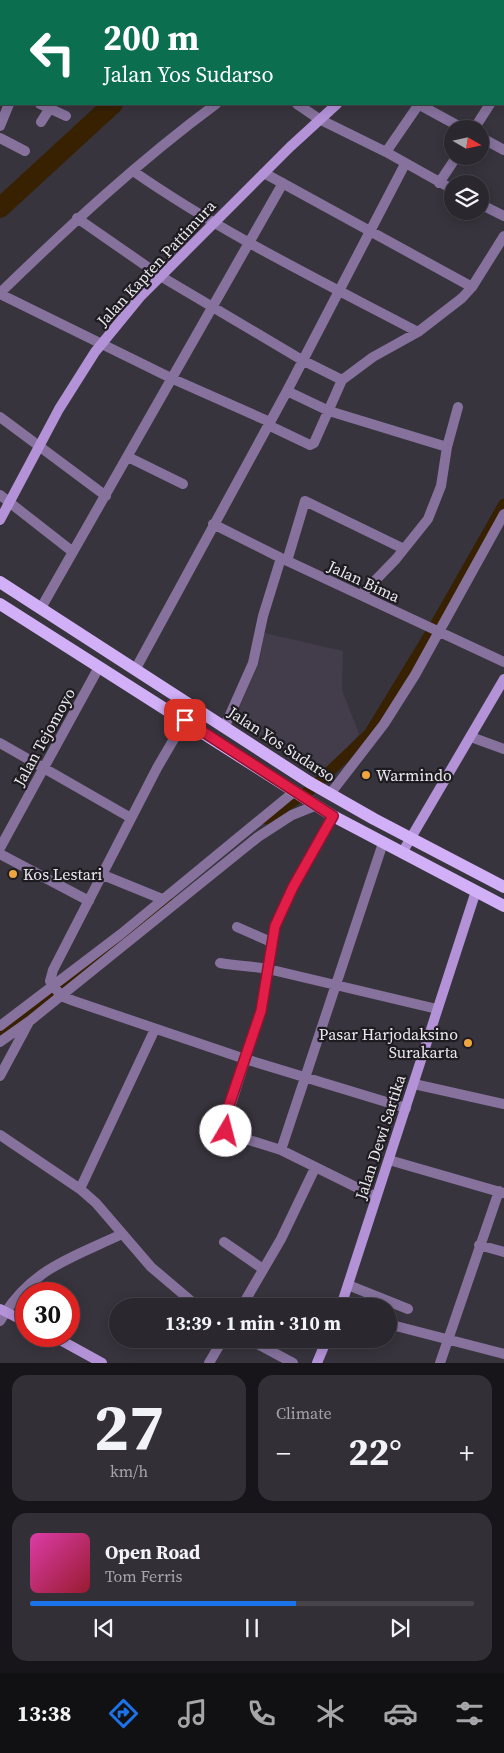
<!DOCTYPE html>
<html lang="en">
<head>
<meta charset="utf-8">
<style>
	body { margin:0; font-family:"Source Serif 4",serif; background:#322f36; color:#f1f3f6; height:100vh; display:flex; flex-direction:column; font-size:19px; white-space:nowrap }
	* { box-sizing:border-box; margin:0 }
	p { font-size:16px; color:#a5a5aa }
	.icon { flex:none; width:28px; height:28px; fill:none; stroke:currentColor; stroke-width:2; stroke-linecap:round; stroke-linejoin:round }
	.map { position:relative; height:1363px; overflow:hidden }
	.details { display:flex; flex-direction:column; gap:12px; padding:12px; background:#171519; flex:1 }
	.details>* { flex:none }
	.top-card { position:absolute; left:0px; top:0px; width:505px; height:105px; box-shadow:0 2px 12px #0003,0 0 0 1px #46444a; background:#0b6e4f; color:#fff; overflow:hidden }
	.needle { width:32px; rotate:99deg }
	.controls { position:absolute; left:444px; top:120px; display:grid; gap:10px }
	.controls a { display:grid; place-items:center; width:45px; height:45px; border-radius:50%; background:#2a272e; box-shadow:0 2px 12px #0003,0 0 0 1px #46444a; font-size:25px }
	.speed { position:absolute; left:15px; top:1282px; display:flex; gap:10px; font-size:25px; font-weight:700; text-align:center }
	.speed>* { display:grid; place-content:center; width:65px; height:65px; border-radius:50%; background:#2a272e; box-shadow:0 2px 12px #0003,0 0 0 1px #46444a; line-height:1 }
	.speed .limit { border:8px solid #d22; background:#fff; color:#111 }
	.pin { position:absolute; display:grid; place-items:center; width:42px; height:42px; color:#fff; margin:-21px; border-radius:10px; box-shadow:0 2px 8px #0006 }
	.me { position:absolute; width:55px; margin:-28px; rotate:8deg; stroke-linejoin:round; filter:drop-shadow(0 0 4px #0008) }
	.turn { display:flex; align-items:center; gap:18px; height:105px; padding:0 20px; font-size:22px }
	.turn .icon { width:65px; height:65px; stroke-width:2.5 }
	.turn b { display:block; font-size:35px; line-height:42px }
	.big { font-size:38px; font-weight:700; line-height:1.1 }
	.details .card { flex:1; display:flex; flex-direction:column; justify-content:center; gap:8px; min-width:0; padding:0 18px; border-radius:15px; background:#322f36 }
	.details .dial { align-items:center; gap:0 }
	.dial b { font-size:65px; line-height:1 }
	.song { display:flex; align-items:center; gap:15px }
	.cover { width:60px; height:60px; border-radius:8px; background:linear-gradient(135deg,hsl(320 70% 55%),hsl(350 70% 35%)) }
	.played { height:5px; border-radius:2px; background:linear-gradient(90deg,#1a73e8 60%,#46444a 60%) }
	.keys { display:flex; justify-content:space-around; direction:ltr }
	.heat { display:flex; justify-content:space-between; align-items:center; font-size:28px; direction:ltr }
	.details .tiles { flex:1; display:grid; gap:12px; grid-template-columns:1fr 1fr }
	.card:last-child { grid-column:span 2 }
	.trip { position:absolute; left:109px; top:1298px; width:288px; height:50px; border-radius:25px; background:#2a272e; box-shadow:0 2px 12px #0003,0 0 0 1px #46444a; font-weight:700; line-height:50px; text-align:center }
	.tab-bar { display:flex; height:80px; justify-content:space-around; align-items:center; background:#111012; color:#a5a5aa }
	.tab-bar .icon { width:35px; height:35px }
	.tab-bar .current { color:#1a73e8 }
	.tab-bar b { font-size:22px; color:#f1f3f6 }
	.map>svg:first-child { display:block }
	.built { fill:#433c4b }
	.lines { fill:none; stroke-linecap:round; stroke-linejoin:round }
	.canal { stroke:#372101; stroke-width:11 }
	.river { stroke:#372101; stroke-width:20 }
	.street { stroke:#86729d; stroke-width:10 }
	.secondary { stroke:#b392d8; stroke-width:10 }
	.primary { stroke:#d1b0f8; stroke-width:12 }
	.route-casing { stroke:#92132f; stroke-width:12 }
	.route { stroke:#e11d48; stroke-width:9 }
	.poi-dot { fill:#f0a63f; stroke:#1e1c20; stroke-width:2 }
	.labels { text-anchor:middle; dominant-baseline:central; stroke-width:4.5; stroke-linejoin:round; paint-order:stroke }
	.street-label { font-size:16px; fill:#eae8ee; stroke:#1e1c20 }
	.poi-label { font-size:16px; fill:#eae8ee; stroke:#1e1c20; text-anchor:start }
</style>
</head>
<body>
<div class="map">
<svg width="504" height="1363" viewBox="0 0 504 1363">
	<rect width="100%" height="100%" fill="#38343d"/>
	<path class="built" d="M264,633l79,18 -1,39 17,44 -18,22 -16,14 -16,-2 -75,-49 25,-56z"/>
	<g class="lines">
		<path class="canal" d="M266,819l43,-28 60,-57 64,-105 71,-125
			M0,1033l140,-107 28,-24"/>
		<path class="river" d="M233,1l2,-1
			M0,208l113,-104"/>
		<path class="street" d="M119,0l3,1
			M395,0l1,1
			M478,0l2,1
			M52,1l1,-1
			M205,1l2,-1
			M312,1l1,-1
			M336,1l2,-1
			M0,23h1
			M0,84h1
			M40,104l26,12
			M297,104l22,15 67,33 66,37
			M418,104l46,25
			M41,122l9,-14
			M0,126l9,-22
			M474,129l16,-25
			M480,137l24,13
			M0,138l25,13
			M386,152l33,-48
			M133,171c89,62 188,110 285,161
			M264,173l208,114
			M439,183l18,-27
			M480,204l24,12
			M77,218l85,59 140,83 40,20
			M0,293c69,-67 139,-132 216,-189
			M0,294l173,85 97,43
			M287,391l42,20 118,36
			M0,417l106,79
			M268,425l42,20 4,-2 28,-63 31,-23 45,-25 44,-34 10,-11 32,-51
			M128,457l55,27
			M0,495l73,57
			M213,524l68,34 223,104
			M287,561l18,-60 99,48
			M361,595l35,-36 32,-40 13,-33 6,-39 11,-40
			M41,608l242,-425
			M135,670l152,-279 118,-227
			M185,720l-28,48 -104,202 -3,11 11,15 13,5 171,58 161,49
			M225,726l28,-63 10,-47 18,-58
			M471,737l33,12
			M0,743l131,75
			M330,794l54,-70 31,-49 89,-161
			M333,816l-40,71 -18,39 -14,85 -37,115 2,5 7,4 48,15 95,47
			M0,848l99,-181
			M0,854l89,47
			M103,875l59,24
			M237,927l34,15
			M220,963c17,3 31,3 48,6l169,40
			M0,1026l121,-92 174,-143
			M0,1042l31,-22 227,-183 34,-22 25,-10
			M0,1076l29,-54
			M414,1084l90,20
			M0,1135l80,54 16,14 55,64 46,39
			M281,1150l102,-307
			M389,1160l114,33
			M80,1189l75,-160
			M224,1242l39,27
			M479,1245l25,7
			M348,1285l60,24
			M242,1306l39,-67 34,-71
			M0,1321c30,-52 71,-63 122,-87
			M388,1324l116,30
			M248,1339l45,24
			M209,1363l14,-24
			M440,1363l59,-172"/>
		<path class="secondary" d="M457,1l1,-1
			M0,520l59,-111 36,-57 45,-55 150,-150 47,-43
			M402,853l102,-174
			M341,1306l135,-415
			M0,1309l26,13
			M53,1336l49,27
			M317,1363l10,-24"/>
		<path class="primary" d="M0,582l309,200 65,37 130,68
			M0,604l333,212 171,90"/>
	</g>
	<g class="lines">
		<g class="route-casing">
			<path id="route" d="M185,720l148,96 -40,71 -18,39 -14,85 -36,106 1,14"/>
		</g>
		<use href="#route" class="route"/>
	</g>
	<g class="poi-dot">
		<circle cx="366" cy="775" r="5"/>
		<circle cx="13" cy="874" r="5"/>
		<circle cx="468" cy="1043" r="5"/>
	</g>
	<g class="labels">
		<g class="street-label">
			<text transform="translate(156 263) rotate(-47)">Jalan Kapten Pattimura</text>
			<text transform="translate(364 581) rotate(25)">Jalan Bima</text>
			<text transform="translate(44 737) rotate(-61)">Jalan Tejomoyo</text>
			<text transform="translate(282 744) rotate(33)">Jalan Yos Sudarso</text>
			<text transform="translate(380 1137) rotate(-72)">Jalan Dewi Sartika</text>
		</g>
		<g class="poi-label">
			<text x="376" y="775">Warmindo</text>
			<text x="23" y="874">Kos Lestari</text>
			<text x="458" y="1034" text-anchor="end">Pasar Harjodaksino<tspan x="458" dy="18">Surakarta</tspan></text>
		</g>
	</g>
</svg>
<div class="controls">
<a><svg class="needle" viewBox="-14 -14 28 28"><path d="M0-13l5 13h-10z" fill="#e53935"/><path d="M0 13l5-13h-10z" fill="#a5a5aa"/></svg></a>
<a><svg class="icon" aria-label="layers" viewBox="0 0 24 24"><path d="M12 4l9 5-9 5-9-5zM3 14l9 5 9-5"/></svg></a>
</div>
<div class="speed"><div class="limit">30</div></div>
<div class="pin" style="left:185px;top:720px;background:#d93025"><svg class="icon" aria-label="arrive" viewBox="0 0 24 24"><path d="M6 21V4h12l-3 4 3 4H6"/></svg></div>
<svg class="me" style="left:226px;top:1131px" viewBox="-20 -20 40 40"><circle r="19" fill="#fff"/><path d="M0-13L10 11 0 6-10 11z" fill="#e11d48"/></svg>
<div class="trip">13:39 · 1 min · 310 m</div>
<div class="top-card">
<div class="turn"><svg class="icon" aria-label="left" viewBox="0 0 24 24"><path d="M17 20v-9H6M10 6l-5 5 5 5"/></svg><div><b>200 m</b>Jalan Yos Sudarso</div></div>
</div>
</div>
<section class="details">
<div class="tiles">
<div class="card dial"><b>27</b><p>km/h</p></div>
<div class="card"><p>Climate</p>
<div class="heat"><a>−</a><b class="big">22°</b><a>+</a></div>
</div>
<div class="card">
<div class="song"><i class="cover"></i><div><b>Open Road</b><p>Tom Ferris</p></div></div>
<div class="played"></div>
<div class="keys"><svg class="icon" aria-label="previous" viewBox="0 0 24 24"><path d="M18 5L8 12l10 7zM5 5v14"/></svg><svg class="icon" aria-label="pause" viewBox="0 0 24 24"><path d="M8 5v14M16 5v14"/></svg><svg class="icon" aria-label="next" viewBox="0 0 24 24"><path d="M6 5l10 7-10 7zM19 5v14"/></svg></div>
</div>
</div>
</section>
<nav class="tab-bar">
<b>13:38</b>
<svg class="icon current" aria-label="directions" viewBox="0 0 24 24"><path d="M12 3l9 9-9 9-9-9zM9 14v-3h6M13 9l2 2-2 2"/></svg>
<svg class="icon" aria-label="music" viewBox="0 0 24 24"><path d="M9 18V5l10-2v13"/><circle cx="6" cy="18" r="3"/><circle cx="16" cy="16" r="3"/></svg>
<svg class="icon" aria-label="phone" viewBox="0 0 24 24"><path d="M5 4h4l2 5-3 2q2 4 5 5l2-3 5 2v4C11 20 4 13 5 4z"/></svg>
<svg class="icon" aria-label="climate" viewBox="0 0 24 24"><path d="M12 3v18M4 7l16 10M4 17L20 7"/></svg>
<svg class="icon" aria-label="car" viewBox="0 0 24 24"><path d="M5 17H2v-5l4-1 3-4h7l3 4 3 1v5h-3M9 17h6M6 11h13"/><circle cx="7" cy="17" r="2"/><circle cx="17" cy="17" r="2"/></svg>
<svg class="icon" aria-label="filters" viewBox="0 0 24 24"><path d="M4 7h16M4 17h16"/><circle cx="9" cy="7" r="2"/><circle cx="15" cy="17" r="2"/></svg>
</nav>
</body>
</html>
